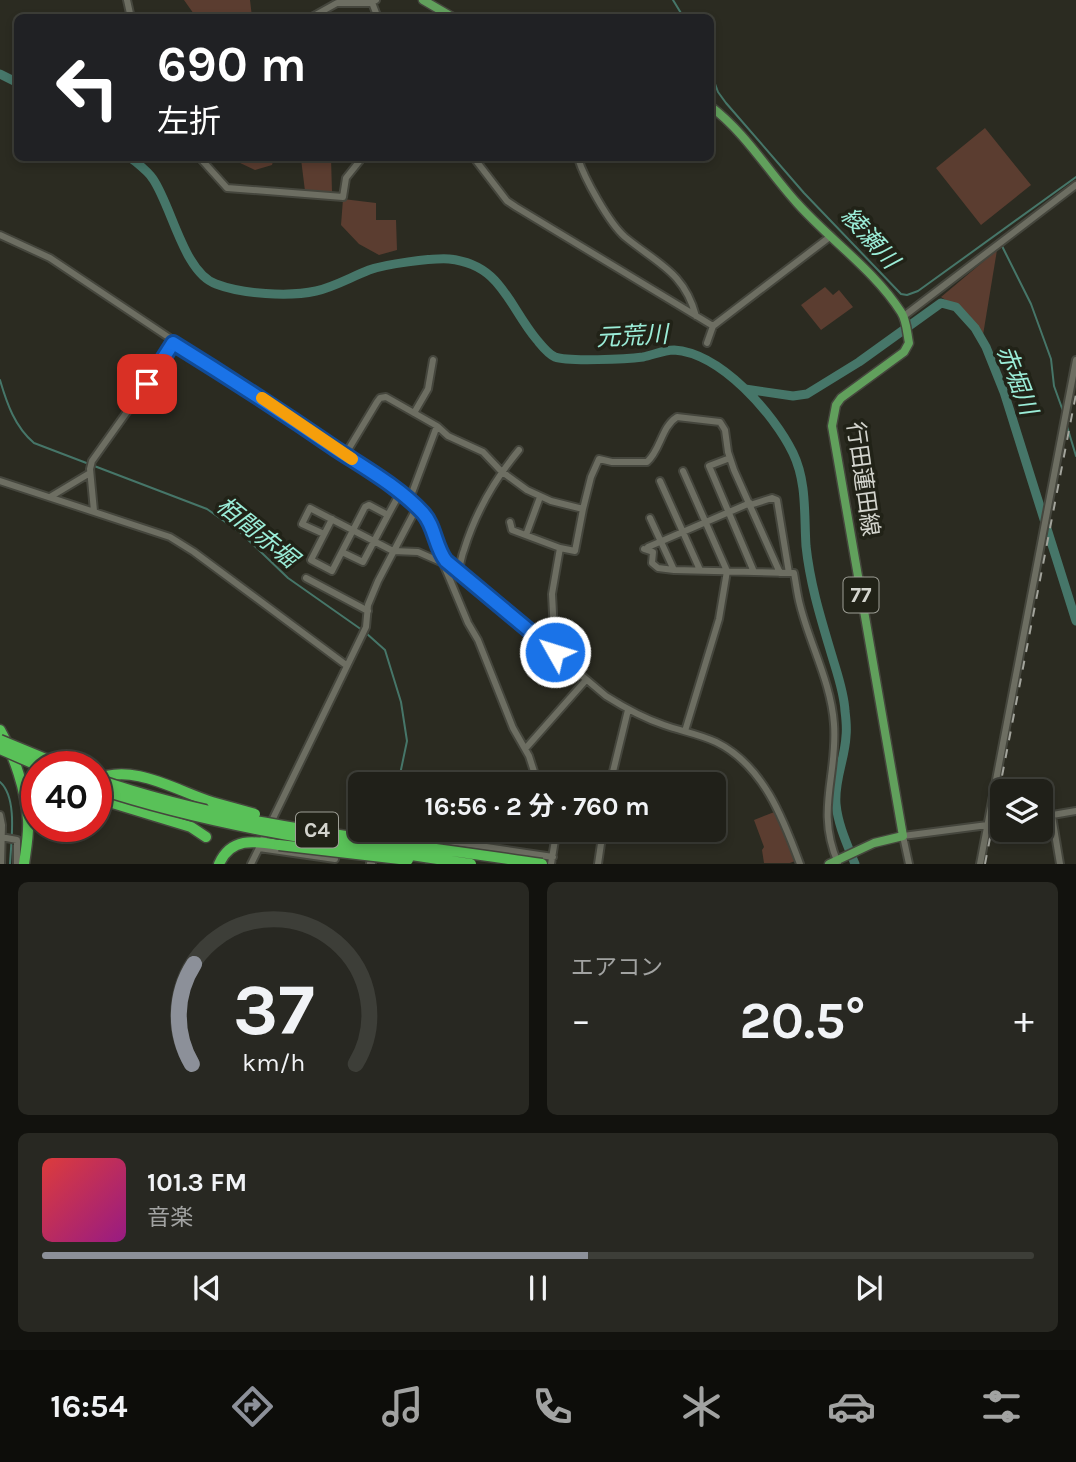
<!DOCTYPE html>
<html lang="ja">
<head>
<meta charset="utf-8">
<style>
	body { margin:0; font-family:Karla,"Noto Sans JP",sans-serif; background:#282822; color:#f1f3f6; height:100vh; display:flex; flex-direction:column; font-size:26px; white-space:nowrap }
	* { box-sizing:border-box; margin:0 }
	p { font-size:23px; color:#a2a3a2 }
	.icon { flex:none; width:38px; height:38px; fill:none; stroke:currentColor; stroke-width:2; stroke-linecap:round; stroke-linejoin:round }
	.map { position:relative; height:864px; overflow:hidden }
	.panel { display:flex; flex-direction:column; gap:18px; padding:18px; background:#12120e; flex:1 }
	.panel>* { flex:none }
	.hud { position:absolute; left:14px; top:14px; width:700px; height:147px; border-radius:10px; box-shadow:0 4px 10px #0003,0 0 0 2px #3d3e38; background:#202124; color:#fff; overflow:hidden }
	.buttons { position:absolute; left:990px; top:779px; display:grid; gap:14px }
	.buttons a { display:grid; place-items:center; width:63px; height:63px; border-radius:10px; background:#202019; box-shadow:0 4px 10px #0003,0 0 0 2px #3d3e38; font-size:35px }
	.speed { position:absolute; left:21px; top:751px; display:flex; gap:14px; font-size:35px; font-weight:700; text-align:center }
	.speed>* { display:grid; place-content:center; width:91px; height:91px; border-radius:50%; background:#202019; box-shadow:0 4px 10px #0003,0 0 0 2px #3d3e38; line-height:1 }
	.speed .limit { border:10px solid #d22; background:#fff; color:#111 }
	.pin { position:absolute; display:grid; place-items:center; width:60px; height:60px; color:#fff; margin:-30px; border-radius:14px; box-shadow:0 4px 10px #0006 }
	.me { position:absolute; width:77px; margin:-38px; rotate:309deg; stroke-linejoin:round; filter:drop-shadow(0 0 5px #0008) }
	.turn { display:flex; align-items:center; gap:24px; height:147px; padding:0 28px; font-size:32px }
	.turn .icon { width:91px; height:91px; stroke-width:2.5 }
	.turn b { display:block; font-size:49px; line-height:60px }
	.big { font-size:52px; font-weight:700; line-height:1.1 }
	.panel .widget { flex:1; display:flex; flex-direction:column; justify-content:center; gap:10px; min-width:0; padding:0 24px; border-radius:10px; background:#282822 }
	.panel .dial { align-items:center; gap:0 }
	.dial svg { height:182px; overflow:visible; fill:none; stroke:#3d3e38; stroke-width:7; stroke-linecap:round; text-anchor:middle }
	.dial text { fill:#f1f3f6; stroke:none }
	.song { display:flex; align-items:center; gap:21px }
	.cover { width:84px; height:84px; border-radius:10px; background:linear-gradient(135deg,hsl(0 70% 55%),hsl(310 70% 35%)) }
	.played { height:7px; border-radius:4px; background:linear-gradient(90deg,#8c9099 55%,#3d3e38 55%) }
	.keys { display:flex; justify-content:space-around; direction:ltr }
	.heat { display:flex; justify-content:space-between; align-items:center; font-size:38px; direction:ltr }
	.panel .tiles { flex:1; display:grid; gap:18px; grid-template-columns:1fr 1fr }
	.widget:last-child { grid-column:span 2 }
	.trip { position:absolute; left:348px; top:772px; width:378px; height:70px; border-radius:10px; background:#202019; box-shadow:0 4px 10px #0003,0 0 0 2px #3d3e38; font-weight:700; line-height:70px; text-align:center }
	.dock { display:flex; height:112px; justify-content:space-around; align-items:center; background:#0d0d0a; color:#a2a3a2 }
	.dock .icon { width:49px; height:49px }
	.dock .active { color:#8c9099 }
	.dock b { font-size:32px; color:#f1f3f6 }
	.map>svg:first-child { display:block }
	.green { fill:#5b3d30 }
	.lines { fill:none; stroke-linecap:round; stroke-linejoin:round }
	.stream { stroke:#467669; stroke-width:2 }
	.river { stroke:#467669; stroke-width:9 }
	.minor-casing { stroke:#45463d; stroke-width:10 }
	.major-casing { stroke:#45463d; stroke-width:11 }
	.highway-casing { stroke:#45463d; stroke-width:13 }
	.minor { stroke:#6d6e62; stroke-width:6 }
	.major { stroke:#61a05c; stroke-width:8 }
	.highway { stroke:#59c158; stroke-width:10 }
	.rail { stroke:#a3a49c; stroke-width:2; stroke-dasharray:9 9; stroke-linecap:butt }
	.highway-bridge-casing { stroke:#45463d; stroke-width:13; stroke-linecap:butt }
	.highway-bridge { stroke:#59c158; stroke-width:10 }
	.route-casing { stroke:#114b97; stroke-width:18 }
	.route { stroke:#1a73e8; stroke-width:12 }
	.slow { stroke:#f59e0b; stroke-width:12 }
	.labels { text-anchor:middle; dominant-baseline:central; stroke-width:7; stroke-linejoin:round; paint-order:stroke }
	.shield { fill:#212217; stroke:#9e9f96; stroke-width:2 }
	.shield-label { font-size:21px; font-weight:bold; fill:#d3d4cd }
	.street-label { font-size:23px; fill:#d3d4cd; stroke:#212217 }
	.water-label { font-size:24px; font-style:italic; fill:#9bedd8; stroke:#212217 }
</style>
</head>
<body>
<div class="map">
<svg width="1076" height="864" viewBox="0 0 1076 864">
	<rect width="100%" height="100%" fill="#2b2b21"/>
	<path class="green" d="M184,0h66l2,17h-56z
		M985,128l46,57 -50,40 -45,-57z
		M236,158h38l-2,7 -17,5 -17,-8z
		M298,158h33l1,34 -27,-1 -4,-32z
		M343,199l33,4v17h20l1,30 -18,5 -20,-11 -18,-19z
		M997,250l-14,85 -14,-20 -28,-18z
		M825,287l8,8 6,-5 14,17 -32,23 -20,-25z
		M777,811l18,50 -5,2h-26l-2,-13 2,-3 -10,-27z"/>
	<g class="lines">
		<path class="stream" d="M673,0l11,18
			M710,70l8,22 8,11 78,90 97,101 6,1 11,-4 158,-114
			M1001,244l30,60 20,55 3,27 9,25
			M0,380c7,24 15,47 34,63l173,66 34,24 47,45 74,52
			M1066,423l10,33
			M366,633l19,17 16,52 6,39 -9,43
			M0,782c18,16 11,59 10,82
			M376,835l4,-5"/>
		<path class="river" d="M0,74l18,9
			M131,158c7,6 17,13 22,21 19,28 31,94 63,105 26,10 73,13 100,7 18,-4 35,-14 53,-21 17,-6 61,-12 80,-11 52,5 59,46 88,81 5,6 11,14 18,17 13,5 72,2 88,0 10,-2 21,-7 31,-7 47,3 100,64 119,103 14,29 11,62 13,93 4,38 15,73 26,110 5,17 12,36 13,55 1,8 2,17 1,25 -1,23 -12,44 -10,68 2,21 11,40 19,60
			M745,389l48,7 14,-2 52,-32 82,-59 15,4 19,21 11,19 18,45 72,229"/>
		<g class="minor-casing">
			<path id="minor" d="M127,0l4,18
				M371,0l7,18
				M310,18l27,-15h34l5,-3
				M200,158l27,30 116,9 3,-19 16,-20
				M474,158l33,43 9,6 197,119
				M578,158c6,20 31,65 47,79 33,27 59,35 71,79
				M0,235l50,23 335,224 39,32 15,37 7,10 160,135c19,12 37,22 58,29 17,6 35,9 52,17 47,23 67,76 84,122
				M904,316l172,-131
				M707,343l6,-17 118,-90
				M414,413l14,-24 5,-29
				M345,455l32,-53 3,-4 6,-1 51,29 11,10 35,16 18,19 26,19 24,11 32,8 -8,42 -15,-3 -8,46 3,58
				M730,458l-21,8 45,106
				M683,471l44,100 -8,48 -34,112
				M0,481l170,56 24,15 152,113
				M660,481l40,89
				M50,497l40,-24
				M409,501l28,-75
				M583,509l8,-32 8,-18 13,3h35c14,-12 14,-35 30,-45l43,5 5,8 3,22 6,18 46,103
				M94,511l-4,-42 2,-8 67,-94 14,-24
				M650,518l24,52 115,3 -12,-73 -5,-2 -22,7
				M332,519l-21,41 21,11 33,-64 4,-2 19,10 12,-22
				M510,522l2,8 48,18
				M324,534l-22,-10 8,-16 83,43 25,1 25,11
				M526,535l14,-38
				M648,547l102,-44
				M644,549l9,3 -1,11 6,5 16,2
				M342,552l21,10 25,-47
				M446,561l-3,2 25,60 10,17 35,88 16,28 9,28
				M458,571c3,-7 3,-14 6,-21 11,-36 31,-71 55,-100
				M789,573h5c2,10 3,21 6,32 10,40 31,77 34,119 4,51 -19,86 4,139
				M306,578l62,33
				M525,749l61,-69
				M610,784l18,-74
				M0,815l2,10 -1,39
				M1052,816l8,48
				M1041,817l35,-6
				M543,830v5l12,5 -4,24
				M1,837l16,3v24
				M263,839l103,-212 2,-22 10,-24 39,-74
				M259,848l76,11
				M370,863l2,1
				M251,864l9,-18
				M430,864l3,-25 120,18
				M598,864l5,-34
				M909,864l-6,-28 100,-13
				M980,864l96,-504"/>
		</g>
		<g class="major-casing">
			<path id="major" d="M423,0l31,18
				M710,106c35,26 58,65 87,97 33,37 77,67 104,109 6,9 6,22 8,31l-5,9 -63,46 -5,7 -4,21 71,410 -29,7 -45,21"/>
		</g>
		<g class="highway-casing">
			<path id="highway" d="M0,730c14,25 26,61 28,90 1,14 -2,29 -4,44
				M96,780c35,-18 81,11 116,22
				M96,798l95,29 15,10
				M219,864c12,-27 35,-23 60,-19"/>
		</g>
		<use href="#minor" class="minor"/>
		<use href="#major" class="major"/>
		<use href="#highway" class="highway"/>
		<path class="rail" d="M985,864l91,-470"/>
		<g class="highway-bridge-casing">
			<path id="highway-bridge" d="M0,740l63,26
				M0,749l39,17
				M96,779c143,50 297,62 446,85
				M96,788c121,40 248,57 375,76
				M212,802l43,12
				M279,845l129,15"/>
		</g>
		<use href="#highway-bridge" class="highway-bridge"/>
	</g>
	<g class="lines">
		<g class="route-casing">
			<path id="route" d="M147,384l26,-41c55,34 109,69 163,106 29,19 63,38 87,64 12,13 12,34 23,48l109,91"/>
		</g>
		<use href="#route" class="route"/>
		<path class="slow" d="M262,398l90,61"/>
	</g>
	<g class="labels">
		<g class="shield">
			<rect x="843.5" y="577.5" width="35" height="35" rx="5"/>
			<rect x="296" y="812.5" width="42" height="35" rx="5"/>
		</g>
		<g class="shield-label">
			<text x="861" y="595">77</text>
			<text x="317" y="830">C4</text>
		</g>
		<g class="street-label">
			<text transform="translate(863 479) rotate(82)">行田蓮田線</text>
		</g>
		<g class="water-label">
			<text transform="translate(870 238) rotate(48)">綾瀬川</text>
			<text transform="translate(632 336) rotate(-3)">元荒川</text>
			<text transform="translate(1017 380) rotate(69)">赤堀川</text>
			<text transform="translate(257 532) rotate(39)">栢間赤堀</text>
		</g>
	</g>
</svg>
<div class="buttons">
<a><svg class="icon" aria-label="layers" viewBox="0 0 24 24"><path d="M12 4l9 5-9 5-9-5zM3 14l9 5 9-5"/></svg></a>
</div>
<div class="speed"><div class="limit">40</div></div>
<div class="pin" style="left:147px;top:384px;background:#d93025"><svg class="icon" aria-label="arrive" viewBox="0 0 24 24"><path d="M6 21V4h12l-3 4 3 4H6"/></svg></div>
<svg class="me" style="left:555px;top:652px" viewBox="-20 -20 40 40"><circle r="17" fill="#1a73e8" stroke="#fff" stroke-width="3"/><path d="M0-11L8 9 0 5-8 9z" fill="#fff"/></svg>
<div class="trip">16:56 · 2 分 · 760 m</div>
<div class="hud">
<div class="turn"><svg class="icon" aria-label="left" viewBox="0 0 24 24"><path d="M17 20v-9H6M10 6l-5 5 5 5"/></svg><div><b>690 m</b>左折</div></div>
</div>
</div>
<section class="panel">
<div class="tiles">
<div class="widget dial"><svg viewBox="0 0 100 80">
<path d="M14 69A42 42 0 1 1 86 69"/>
<path d="M14 69A42 42 0 0 1 15 25" stroke="#8c9099"/>
<text x="50" y="56" font-size="32" font-weight="700">37</text>
<text x="50" y="72" font-size="11">km/h</text>
</svg></div>
<div class="widget"><p>エアコン</p>
<div class="heat"><a>−</a><b class="big">20.5°</b><a>+</a></div>
</div>
<div class="widget">
<div class="song"><i class="cover"></i><div><b>101.3 FM</b><p>音楽</p></div></div>
<div class="played"></div>
<div class="keys"><svg class="icon" aria-label="previous" viewBox="0 0 24 24"><path d="M18 5L8 12l10 7zM5 5v14"/></svg><svg class="icon" aria-label="pause" viewBox="0 0 24 24"><path d="M8 5v14M16 5v14"/></svg><svg class="icon" aria-label="next" viewBox="0 0 24 24"><path d="M6 5l10 7-10 7zM19 5v14"/></svg></div>
</div>
</div>
</section>
<nav class="dock">
<b>16:54</b>
<svg class="icon active" aria-label="directions" viewBox="0 0 24 24"><path d="M12 3l9 9-9 9-9-9zM9 14v-3h6M13 9l2 2-2 2"/></svg>
<svg class="icon" aria-label="music" viewBox="0 0 24 24"><path d="M9 18V5l10-2v13"/><circle cx="6" cy="18" r="3"/><circle cx="16" cy="16" r="3"/></svg>
<svg class="icon" aria-label="phone" viewBox="0 0 24 24"><path d="M5 4h4l2 5-3 2q2 4 5 5l2-3 5 2v4C11 20 4 13 5 4z"/></svg>
<svg class="icon" aria-label="climate" viewBox="0 0 24 24"><path d="M12 3v18M4 7l16 10M4 17L20 7"/></svg>
<svg class="icon" aria-label="car" viewBox="0 0 24 24"><path d="M5 17H2v-5l4-1 3-4h7l3 4 3 1v5h-3M9 17h6M6 11h13"/><circle cx="7" cy="17" r="2"/><circle cx="17" cy="17" r="2"/></svg>
<svg class="icon" aria-label="filters" viewBox="0 0 24 24"><path d="M4 7h16M4 17h16"/><circle cx="9" cy="7" r="2"/><circle cx="15" cy="17" r="2"/></svg>
</nav>
</body>
</html>
